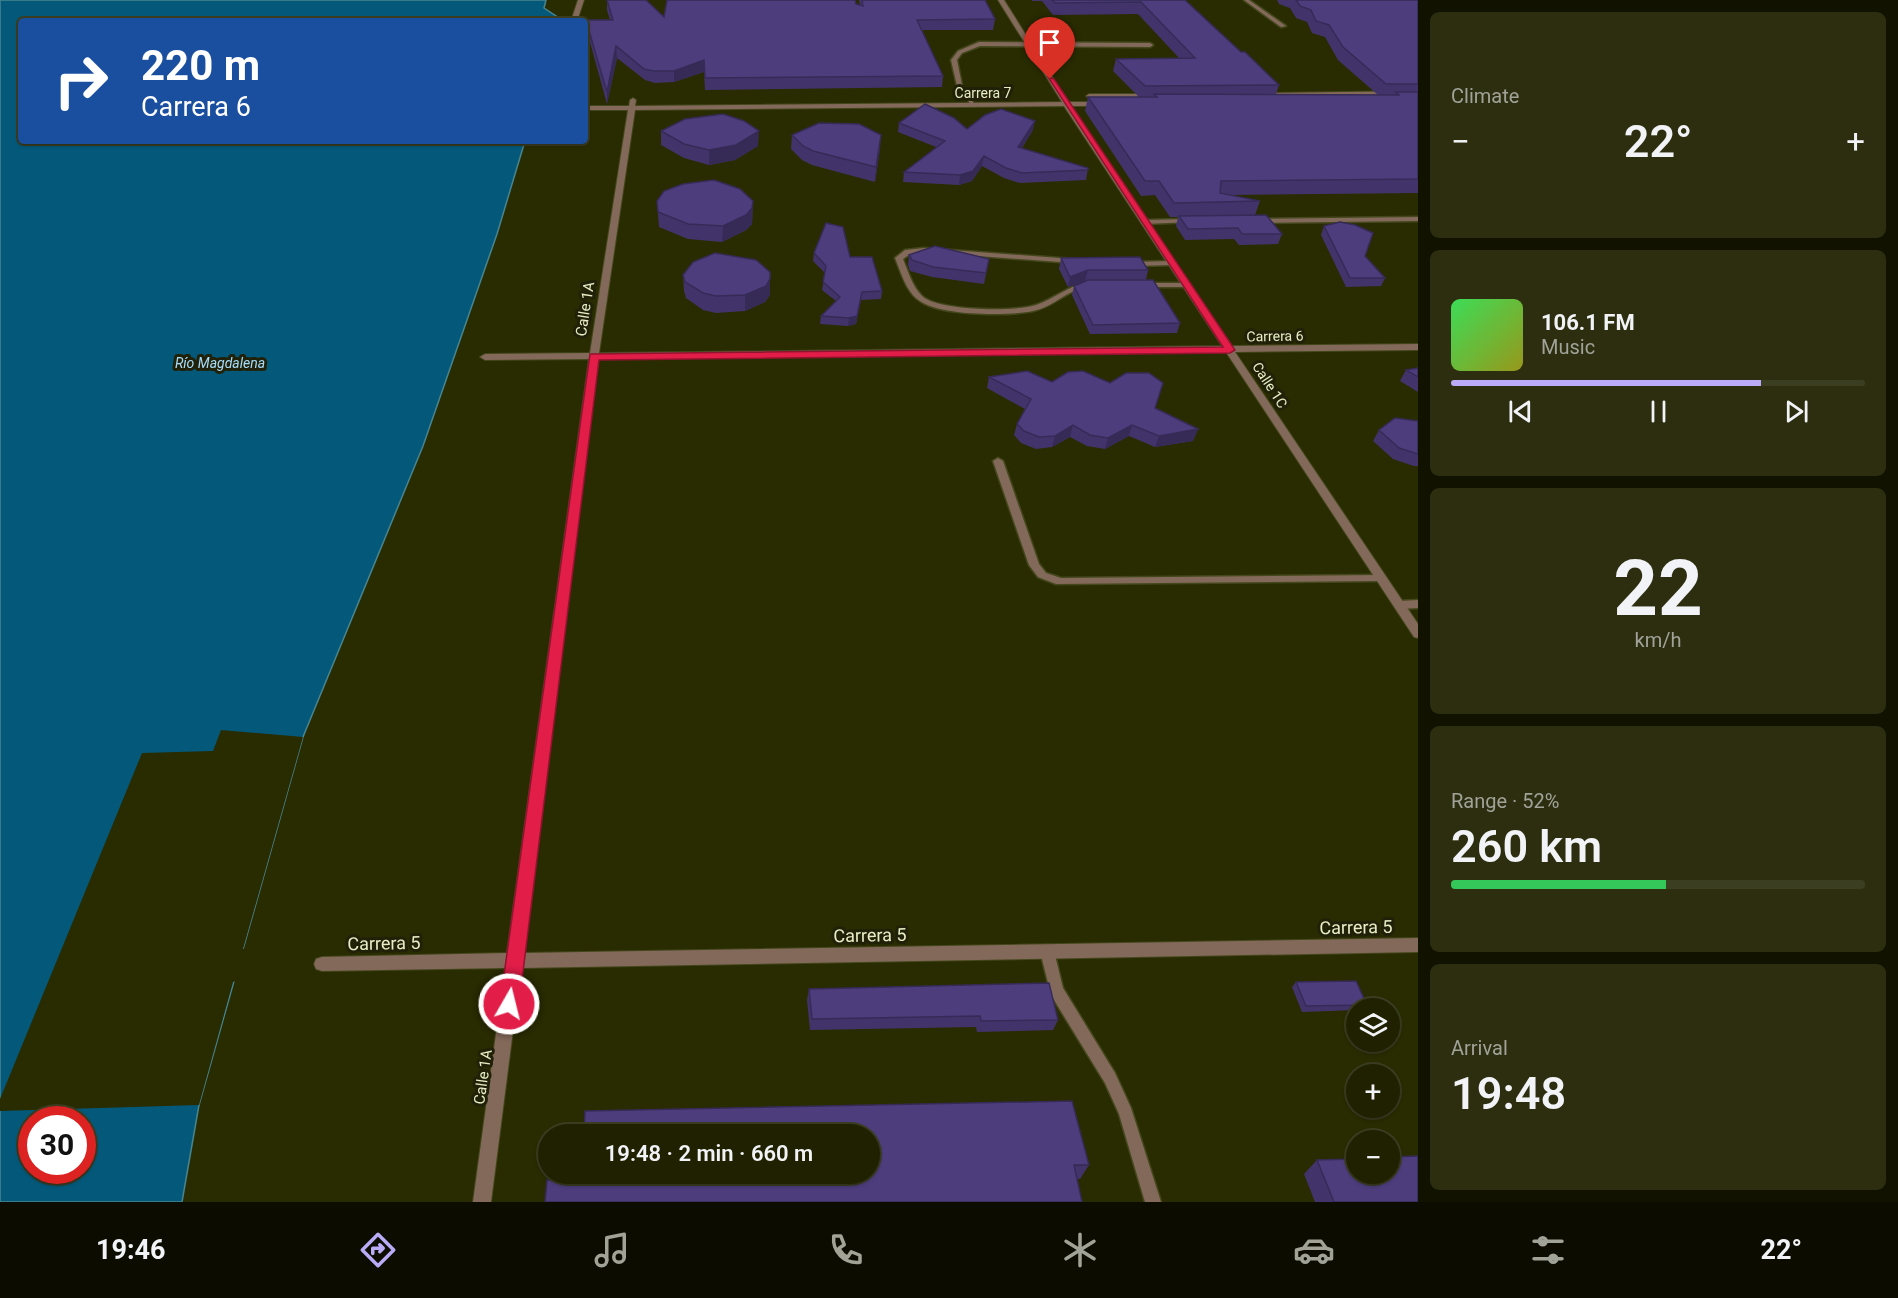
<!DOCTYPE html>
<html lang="en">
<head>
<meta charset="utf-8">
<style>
	body { margin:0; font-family:Roboto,sans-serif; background:#2c2e0f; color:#f1f3f6; height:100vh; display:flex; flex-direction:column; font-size:22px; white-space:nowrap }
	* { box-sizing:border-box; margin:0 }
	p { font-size:20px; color:#a1a399 }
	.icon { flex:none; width:33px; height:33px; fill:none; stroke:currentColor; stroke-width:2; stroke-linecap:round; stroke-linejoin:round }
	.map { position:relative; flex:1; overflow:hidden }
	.side { display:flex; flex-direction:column; gap:12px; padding:12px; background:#111200; width:480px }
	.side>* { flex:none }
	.top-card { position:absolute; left:18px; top:18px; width:570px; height:126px; border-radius:6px; box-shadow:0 2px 4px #0004,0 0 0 2px #3c3e22; background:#1a4fa0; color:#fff; overflow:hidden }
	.controls { position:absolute; left:1346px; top:998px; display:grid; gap:12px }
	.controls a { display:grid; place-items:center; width:54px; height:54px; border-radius:50%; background:#1f2100; box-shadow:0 2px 4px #0004,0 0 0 2px #3c3e22; font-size:30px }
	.speed { position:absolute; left:18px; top:1106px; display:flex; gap:12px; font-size:30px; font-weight:700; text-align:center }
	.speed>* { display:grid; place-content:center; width:78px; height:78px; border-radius:50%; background:#1f2100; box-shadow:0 2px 4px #0004,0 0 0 2px #3c3e22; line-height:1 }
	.speed .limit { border:9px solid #d22; background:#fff; color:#111 }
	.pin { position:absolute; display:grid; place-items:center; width:51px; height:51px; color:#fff; margin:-62px -26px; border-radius:50% 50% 50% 0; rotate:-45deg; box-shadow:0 0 6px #0007 }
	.pin .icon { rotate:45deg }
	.me { position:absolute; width:66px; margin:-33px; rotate:8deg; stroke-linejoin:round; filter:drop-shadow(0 0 4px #0008) }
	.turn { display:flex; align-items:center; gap:21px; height:126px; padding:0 24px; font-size:27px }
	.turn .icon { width:78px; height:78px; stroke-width:2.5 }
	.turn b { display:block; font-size:42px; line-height:51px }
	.big { font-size:45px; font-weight:600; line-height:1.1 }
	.side .tile { flex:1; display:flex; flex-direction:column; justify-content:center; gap:9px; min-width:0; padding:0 21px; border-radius:9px; background:#2c2e0f }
	.side .dial { align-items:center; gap:0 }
	.dial b { font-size:78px; line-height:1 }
	.song { display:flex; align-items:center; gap:18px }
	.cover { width:72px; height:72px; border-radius:9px; background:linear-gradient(135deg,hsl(130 70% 55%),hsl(60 70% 35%)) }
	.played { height:6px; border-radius:3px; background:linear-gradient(90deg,#baaaf7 75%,#3c3e22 75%) }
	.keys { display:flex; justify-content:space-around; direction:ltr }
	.heat { display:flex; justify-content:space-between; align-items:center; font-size:33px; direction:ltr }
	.charge { height:9px; border-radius:4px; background:linear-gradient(90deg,#34c759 52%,#3c3e22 0) }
	.trip { position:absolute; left:538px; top:1124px; width:342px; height:60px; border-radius:30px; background:#1f2100; box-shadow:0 2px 4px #0004,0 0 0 2px #3c3e22; font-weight:600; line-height:60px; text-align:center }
	.dock { display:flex; height:96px; justify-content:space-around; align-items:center; background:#0c0d00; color:#a1a399 }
	.dock .icon { width:42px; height:42px }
	.dock .selected { color:#baaaf7 }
	.dock b { font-size:27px; color:#f1f3f6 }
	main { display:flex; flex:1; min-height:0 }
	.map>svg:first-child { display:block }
	.water { fill:#04597a; stroke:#488590; stroke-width:1.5; fill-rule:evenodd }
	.pier { fill:#292c00 }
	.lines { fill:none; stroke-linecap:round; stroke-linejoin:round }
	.service-casing { stroke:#44471c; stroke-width:3 }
	.minor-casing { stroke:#44471c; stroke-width:2 }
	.service { fill:#83695a; fill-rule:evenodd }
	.minor { fill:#83695a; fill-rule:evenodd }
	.wall { fill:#42346b }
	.shaded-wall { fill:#362b57 }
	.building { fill:#4d3d7c; stroke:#362b57; stroke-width:1.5 }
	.route { fill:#e11d48; stroke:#92132f; stroke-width:1.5 }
	.labels { text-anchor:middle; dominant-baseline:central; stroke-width:6; stroke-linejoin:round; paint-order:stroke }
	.far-street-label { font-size:14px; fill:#e8edc5; stroke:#202108 }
	.far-water-label { font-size:14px; font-style:italic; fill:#a6ddfc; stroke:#202108 }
	.street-label { font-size:15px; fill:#e8edc5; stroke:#202108 }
	.near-street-label { font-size:18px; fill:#e8edc5; stroke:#202108 }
</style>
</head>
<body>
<main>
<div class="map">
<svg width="1418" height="1202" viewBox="0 0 1418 1202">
	<rect width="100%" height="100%" fill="#292c00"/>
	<path class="water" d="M0,0h546l-2,8 15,10v3h-538v120h504l-28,93 -74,212 -120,291 -104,368 -17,97h-182zM32,1119h50v51h-50z"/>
	<path class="pier" d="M221,730l82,7 -60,212h3l-10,32 -3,1 -34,123 -199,6v-12l142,-346 71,-2z"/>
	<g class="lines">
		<g class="service-casing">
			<path id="service" d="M1244,0h5l37,26 -5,1z
				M979,42l171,1 3,2 -3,2 -170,-1 -18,7 -5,7 5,25 -5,1 -6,-26 7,-9z
				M966,96h4l5,10h-4z
				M1418,217v4l-162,2 -3,-2 3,-2z
				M1190,219l2,1v2l-47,2 -3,-2 3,-2z
				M924,248l149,11 4,2 -4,2 -149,-11 -14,2 -7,5c5,12 9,27 19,37 16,15 93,16 114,9 18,-6 31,-19 51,-22l4,2c-5,3 -11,3 -17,6 -14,6 -25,17 -41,20 -25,5 -92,5 -113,-10 -14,-9 -19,-29 -25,-43l10,-8z
				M1172,261l4,2 -1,2 -45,1 -4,-2 4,-2z
				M1139,283h48l4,2 -4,2h-48z
				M998,458l5,3 36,103 7,9 15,5 320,-3 5,3 -5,3 -325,3 -18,-7 -9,-12 -36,-104z
				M1418,600v8l-19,1 -5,-4 5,-4z
				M1047,945l5,2 2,4 9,37 52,85 16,35 30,94h-16l-26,-88 -14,-31 -54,-88 -11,-44 2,-4z"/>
		</g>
		<g class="minor-casing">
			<path id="minor" d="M578,0h6l-7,21h-6z
				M998,0h6l64,102h35l3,2 -3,2h-32l161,240 186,-2v6l-183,2 183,272v14l-4,-1 -188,-285 -628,7 -75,594 895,-15v14l-897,16 -30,234h-18l32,-234 -183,3 -6,-2 -2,-5 2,-5 6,-2 185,-4 82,-594 -104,1 -5,-3 5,-3 105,-1 38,-243h-43v-4h44l1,-6 3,-2 3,2 -1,6 427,-4zM1064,106l158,240 -623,7 36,-243z
				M1418,91v4l-155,2 -3,-2 3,-2z
				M1153,94l3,2 -1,1 -66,1 -3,-2 3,-2z"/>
		</g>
		<use href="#service" class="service"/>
		<use href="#minor" class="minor"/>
	</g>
	<path class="wall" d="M607,0l57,17 192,-13 4,1 -1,-5h126l10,19 -2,11h-71l21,46 -1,11 -237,3 -1,-18 -30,10 -19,1 -10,-3 -28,-22 -10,46 -19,-69 -3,-3v-11l25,-1 -3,-10z
		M1032,0h153l56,52 38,33 -3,9 102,1 -40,-35 -13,-23 -13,-4 -5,-11 -11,-4 -6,-10 -11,-4 -2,-4h141v193l-189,2 31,6 -5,14 27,19 -4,10 -39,1 -5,-6 -49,1 -9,-14 2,-9h-8l-15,-22 -14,1 -56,-85 3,-14h51l-26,-26 3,-12 63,-1 -41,-44 -85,1 -11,-14h-10z
		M899,123l68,6 66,1 -11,18 66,20 -2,12 -66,3 -16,-5 -22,-12 -10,15 -13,4 -56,-3 1,-10 32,-25 -38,-15z
		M661,131l97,15 -23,14 -26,5 -25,-7 -23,-13z
		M792,135l88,14 -5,33 -63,-17 -10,-5 -11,-11z
		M657,201h96l-1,23 -6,6 -24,12 -34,-3 -29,-12z
		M1324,226l41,30 20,22 -4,8 -35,1 -25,-52z
		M814,253l36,4 32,34 -1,8 -20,1 -5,24 -8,2 -28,-2 1,-8 15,-15 -14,-11 3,-17 -12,-12z
		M909,255l80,4 -5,25 -52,-7 -22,-6 -2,-6z
		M1061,258l87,12 -2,10 34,43 -3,10 -87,1 -18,-39 2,-9 11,-5 -17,6 -9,-18z
		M683,275l87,20 -5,7 -20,9 -29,2 -13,-3 -17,-12 -2,-7z
		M1418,368v24l-18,-11 6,-11z
		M989,377l63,5 103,26 43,21 -5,12 -38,6 -26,-11 -24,13 -18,-3 -17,-9 -18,10 -16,2 -15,-6 -7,-8 3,-11 8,-15 -38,-21z
		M1418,421v45h-4l-21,-7 -20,-18 6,-11z
		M1296,982l71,23 -3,3h-8v2l-54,2 -10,-25z
		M809,989l249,31 -5,10 -76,2 -1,-5 -166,3 -3,-30z
		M1317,1160l101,42h-103l-11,-28z
		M1089,1165l-9,14h-498z"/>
	<path class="shaded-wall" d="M616,46l1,12 -10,46v-12z
		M704,60v12l-30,10v-11z
		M1035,121l-2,9 -17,27 2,-10z
		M759,131l-1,15 -23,14 -26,5v-15z
		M881,135l-1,14 -5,33 1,-15z
		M984,156l-2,10 -10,15 -13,4 1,-10z
		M753,201l-1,23 -6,6 -24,12 1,-16z
		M1088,270l-3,11 -17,6 2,-10z
		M770,279v16l-5,7 -20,9v-16z
		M862,292l-6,32 -8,2 1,-8z
		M1073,425l-3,12 -18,10 3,-11z
		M1132,425l-3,11 -24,13 3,-11z
		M1198,429l-5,12 -38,6 4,-11z"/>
	<path class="building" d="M607,0h39l18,17 3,-17h188l1,4 7,2 -1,-6h123l10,19 -78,1 26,56 -238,2 -1,-18 -30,11h-20l-10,-2 -28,-23 -9,46 -20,-68 -3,-4h29z
		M1052,0h133l56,52h4l34,33 -134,1 -29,-27 79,-1 -54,-56 -86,1z
		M1296,0h122v84h-32l-43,-37 -14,-22 -13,-4 -5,-11 -11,-4z
		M1396,92h22v87l-197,2 -1,12 40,8 -86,2 -15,-22h-14l-57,-84h69l-3,-3 245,1z
		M925,104l29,14 13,11 18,-14 16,-6 34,12 -17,26 70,21v2l-66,3 -16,-5 -22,-12 -11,15 -13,4 -56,-3 41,-31 -46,-18z
		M723,114l21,7 15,10 -23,14 -27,5 -25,-6 -23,-13 24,-12z
		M819,123l40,1 22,11 -5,32 -63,-16 -10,-5 -11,-11z
		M714,180l26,9 13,12 -1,7 -6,7 -23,11 -35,-2 -30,-12 -1,-11 7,-10 19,-7z
		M1266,215l16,19h-40l-4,-6 -50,1 -9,-13z
		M1340,222l15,3 18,8 -8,23 20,22h-35l-26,-52z
		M826,223l17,4 7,30h22l10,34 -20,1 -5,24 -8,2 -28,-2 19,-19 -17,-15 3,-16 -12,-13z
		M935,246l54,13 -3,14 -53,-6 -21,-7 -3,-5z
		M715,253l41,7 14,12v7l-4,7 -21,9 -29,1 -13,-3 -18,-11 -2,-7 10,-13z
		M1140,257l8,13h-60l-18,7 -9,-19z
		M1088,280h65l27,43 -87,2 -19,-39z
		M1418,368v9l-12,-7z
		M1027,371l25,11 16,-10 15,-1 27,12 16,-10h23l14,10 -8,25 43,21 -39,7 -27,-11 -24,13 -18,-3 -17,-10 -18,11 -16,1 -15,-6 -7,-7 14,-25 -42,-22z
		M1395,418l23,3v33l-19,-6 -20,-18z
		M1356,981l11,24 -61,1 -10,-24z
		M1049,983l9,37 -77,1 -1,-5 -168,3 -3,-30z
		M1072,1101l17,64h-15l8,37h-537l2,-22 35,-1v-6h288v-39h-286l1,-23z
		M1418,1156v46h-84l-17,-42 39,-1v14h33v-16z"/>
	<path class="route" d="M1048,77l6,2 181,271 -5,3 -631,7 -80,644 -3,7 -7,2 -6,-2 -3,-7 90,-650 633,-7z"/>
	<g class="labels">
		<g class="far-street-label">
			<text x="983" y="93">Carrera 7</text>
			<text transform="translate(1275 336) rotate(-1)">Carrera 6</text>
			<text transform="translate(1270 385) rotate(57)">Calle 1C</text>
		</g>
		<g class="far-water-label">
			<text x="220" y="363">Río Magdalena</text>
		</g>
		<g class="street-label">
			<text transform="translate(585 309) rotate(-81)">Calle 1A</text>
			<text transform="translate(483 1077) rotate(-82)">Calle 1A</text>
		</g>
		<g class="near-street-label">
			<text transform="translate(1356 927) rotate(-1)">Carrera 5</text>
			<text transform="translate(870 935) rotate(-1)">Carrera 5</text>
			<text transform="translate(384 943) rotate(-1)">Carrera 5</text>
		</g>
	</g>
</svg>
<div class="controls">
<a><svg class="icon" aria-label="layers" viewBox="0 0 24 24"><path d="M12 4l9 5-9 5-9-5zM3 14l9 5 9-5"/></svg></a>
<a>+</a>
<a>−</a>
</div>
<div class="speed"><div class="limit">30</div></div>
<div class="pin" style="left:1050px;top:79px;background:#d93025"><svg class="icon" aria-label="arrive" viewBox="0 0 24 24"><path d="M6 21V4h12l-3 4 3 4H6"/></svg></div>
<svg class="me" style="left:509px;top:1004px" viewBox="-20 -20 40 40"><circle r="17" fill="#e11d48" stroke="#fff" stroke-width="3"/><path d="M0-11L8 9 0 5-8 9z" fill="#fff"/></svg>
<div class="trip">19:48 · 2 min · 660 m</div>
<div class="top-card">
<div class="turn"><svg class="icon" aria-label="right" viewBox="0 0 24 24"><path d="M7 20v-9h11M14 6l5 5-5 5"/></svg><div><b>220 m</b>Carrera 6</div></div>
</div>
</div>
<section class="side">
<div class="tile"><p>Climate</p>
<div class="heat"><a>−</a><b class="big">22°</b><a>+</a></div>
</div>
<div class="tile">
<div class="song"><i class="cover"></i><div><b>106.1 FM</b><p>Music</p></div></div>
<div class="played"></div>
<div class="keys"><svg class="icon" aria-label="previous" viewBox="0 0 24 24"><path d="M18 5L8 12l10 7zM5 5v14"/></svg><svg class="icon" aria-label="pause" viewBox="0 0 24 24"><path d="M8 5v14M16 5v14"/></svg><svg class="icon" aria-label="next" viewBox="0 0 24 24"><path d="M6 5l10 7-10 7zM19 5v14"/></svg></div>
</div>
<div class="tile dial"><b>22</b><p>km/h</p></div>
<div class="tile"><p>Range · 52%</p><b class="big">260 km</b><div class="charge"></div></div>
<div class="tile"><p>Arrival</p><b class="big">19:48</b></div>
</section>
</main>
<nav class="dock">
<b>19:46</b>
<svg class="icon selected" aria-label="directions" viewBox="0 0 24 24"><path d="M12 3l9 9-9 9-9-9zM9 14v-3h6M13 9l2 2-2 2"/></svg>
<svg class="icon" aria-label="music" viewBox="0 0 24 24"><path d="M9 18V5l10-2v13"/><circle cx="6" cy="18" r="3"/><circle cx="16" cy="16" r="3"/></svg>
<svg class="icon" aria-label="phone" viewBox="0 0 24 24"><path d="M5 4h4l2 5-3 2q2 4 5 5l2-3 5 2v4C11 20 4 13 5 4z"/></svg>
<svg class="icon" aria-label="climate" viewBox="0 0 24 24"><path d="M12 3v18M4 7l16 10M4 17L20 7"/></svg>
<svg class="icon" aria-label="car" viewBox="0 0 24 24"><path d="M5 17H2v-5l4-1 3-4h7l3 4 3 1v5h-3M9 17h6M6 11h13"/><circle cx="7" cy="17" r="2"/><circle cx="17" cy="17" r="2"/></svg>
<svg class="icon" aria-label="filters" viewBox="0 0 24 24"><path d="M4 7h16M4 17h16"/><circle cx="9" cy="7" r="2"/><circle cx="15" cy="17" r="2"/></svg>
<b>22°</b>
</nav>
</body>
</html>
